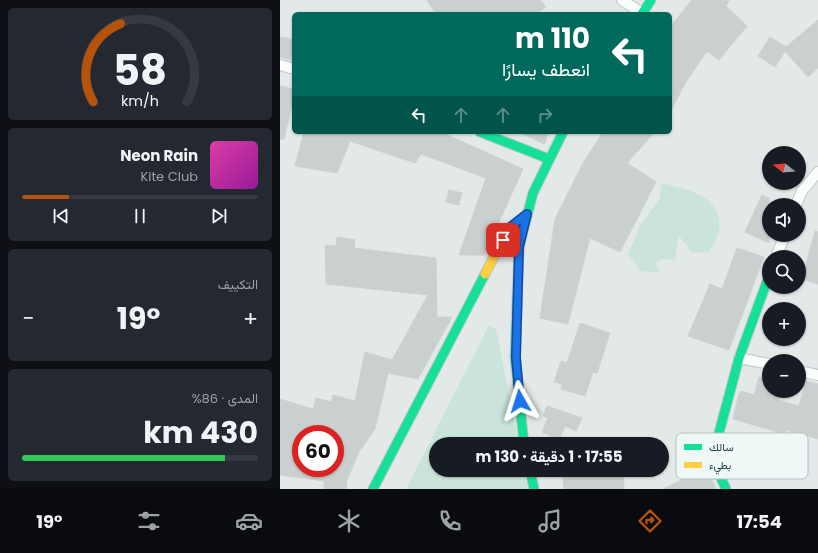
<!DOCTYPE html>
<html lang="ar">
<head>
<meta charset="utf-8">
<style>
	body { margin:0; font-family:Poppins,Vazirmatn,sans-serif; background:#242831; color:#f1f3f6; direction:rtl; height:100vh; display:flex; flex-direction:column; font-size:15px; white-space:nowrap }
	* { box-sizing:border-box; margin:0 }
	p { font-size:13px; color:#9ea1a6 }
	.icon { flex:none; width:22px; height:22px; fill:none; stroke:currentColor; stroke-width:2; stroke-linecap:round; stroke-linejoin:round }
	.map { position:relative; flex:1; overflow:hidden; direction:ltr }
	.drawer { display:flex; flex-direction:column; gap:8px; padding:8px; background:#0d0f14; width:280px }
	.drawer>* { flex:none }
	.top-card { position:absolute; left:12px; top:12px; width:380px; height:122px; border-radius:6px; box-shadow:0 1px 3px #0004; direction:rtl; background:#00695c; color:#fff; overflow:hidden }
	.needle { width:26px; rotate:287deg }
	.buttons { position:absolute; left:482px; top:146px; display:grid; gap:8px }
	.buttons a { display:grid; place-items:center; width:44px; height:44px; border-radius:50%; background:#171b24; box-shadow:0 1px 3px #0004; font-size:20px }
	.speed { position:absolute; left:12px; top:425px; display:flex; gap:8px; font-size:20px; font-weight:700; text-align:center }
	.speed>* { display:grid; place-content:center; width:52px; height:52px; border-radius:50%; background:#171b24; box-shadow:0 1px 3px #0004; line-height:1 }
	.speed .limit { border:6px solid #d22; background:#fff; color:#111 }
	.pin { position:absolute; display:grid; place-items:center; width:34px; height:34px; color:#fff; margin:-17px; border-radius:8px; box-shadow:0 2px 6px #0006 }
	.me { position:absolute; width:44px; margin:-22px; rotate:354deg; stroke-linejoin:round; filter:drop-shadow(0 0 3px #0008) }
	.turn { display:flex; align-items:center; gap:14px; height:84px; padding:0 16px; font-size:18px }
	.turn .icon { width:52px; height:52px; stroke-width:2.5 }
	.turn b { display:block; font-size:28px; line-height:34px }
	.lanes { display:flex; align-items:center; height:38px; padding:0 16px; background:#0003; justify-content:center; gap:20px; direction:ltr }
	.lanes .off { opacity:.35 }
	.big { font-size:30px; font-weight:700; line-height:1.1 }
	.drawer .card { flex:1; display:flex; flex-direction:column; justify-content:center; gap:6px; min-width:0; padding:0 14px; border-radius:6px; background:#242831 }
	.drawer .dial { align-items:center; gap:0 }
	.dial svg { height:104px; overflow:visible; fill:none; stroke:#363941; stroke-width:7; stroke-linecap:round; text-anchor:middle }
	.dial text { fill:#f1f3f6; stroke:none }
	.song { display:flex; align-items:center; gap:12px }
	.cover { width:48px; height:48px; border-radius:6px; background:linear-gradient(135deg,hsl(320 70% 55%),hsl(300 70% 35%)) }
	.played { height:4px; border-radius:2px; background:linear-gradient(90deg,#b45309 20%,#363941 20%) }
	.keys { display:flex; justify-content:space-around; direction:ltr }
	.heat { display:flex; justify-content:space-between; align-items:center; font-size:22px; direction:ltr }
	.charge { height:6px; border-radius:3px; background:linear-gradient(90deg,#34c759 86%,#363941 0) }
	.trip { position:absolute; left:149px; top:437px; width:240px; height:40px; border-radius:20px; background:#171b24; box-shadow:0 1px 3px #0004; font-weight:700; line-height:40px; text-align:center; direction:rtl }
	.dock { display:flex; height:64px; justify-content:space-around; align-items:center; background:#090b0e; color:#9ea1a6 }
	.dock .icon { width:28px; height:28px }
	.dock .selected { color:#b45309 }
	.dock b { font-size:18px; color:#f1f3f6 }
	main { display:flex; flex:1; min-height:0 }
	.map>svg:first-child { display:block }
	.green { fill:#cae4d9 }
	.building { fill:#cad0cf; stroke:#cbd2d1; fill-rule:evenodd }
	.lines { fill:none; stroke-linecap:round; stroke-linejoin:round }
	.street-casing { stroke:#c0c6c5; stroke-width:12 }
	.fast-casing { stroke:#bec7c6; stroke-width:11 }
	.slow-casing { stroke:#bec7c6; stroke-width:11 }
	.street { stroke:#fbfcfc; stroke-width:10 }
	.fast { stroke:#16e098; stroke-width:9 }
	.slow { stroke:#ffcf43; stroke-width:9 }
	.route-casing { stroke:#114b97; stroke-width:10 }
	.route { stroke:#1a73e8; stroke-width:7 }
	.key { fill:#f0f8f7; stroke:#b1c0c0; stroke-width:1 }
	.key-label { font-size:11px; fill:#1f3e3e }
</style>
</head>
<body>
<main>
<div class="map">
<svg width="538" height="489" viewBox="0 0 538 489">
	<rect width="100%" height="100%" fill="#e3e9e8"/>
	<path class="green" d="M382,183c12,3 27,6 38,12 24,14 25,37 8,57l-16,1 -12,-16 -1,-3 -4,26 -12,-1 -7,4 4,10 -19,-2 -13,-17 12,-28 19,-26z
		M209,325l7,4 23,115h-83v26h88l4,19h-122z"/>
	<path class="building" d="M147,0h113l6,7 -11,7h-99z
		M412,0h37l-3,6 21,20 -28,34 -12,-9 -21,31 -16,30v-85z
		M538,20v48l-10,9 -23,-26 -10,16 -17,-11 12,-19 16,10z
		M0,37l14,2v22l-14,-4z
		M0,86l14,3v7l-10,43h-4z
		M24,132h137l82,37 -39,86h-25l27,-77 -65,-24 -6,9 -65,-22 -13,32 -42,-7z
		M239,132h30l-5,12z
		M323,132h52l-28,31 29,19 -36,70 -30,-14 -22,86 -28,-6 15,-99 28,-56z
		M169,190l13,3 -3,12 -13,-3z
		M482,195l7,3v45l-24,-11z
		M535,231l3,1v52l-16,-5z
		M57,237l18,3 -1,8 82,10 1,59h15l-34,62 -30,-6 -13,56 -16,23 -12,28 -1,9h-22v-8l-44,-6v-76l33,10 3,-11 15,4 2,-7 22,6 10,-49 27,8 36,-65 -102,-11 -1,-39 11,1zM21,434h34v34h-34z
		M457,248l27,9 -35,93 -41,-14 22,-52 12,5z
		M300,323l30,10 -13,40 -4,-1 -8,24 -24,-7 1,-5 -8,-2 7,-21 6,2z
		M479,377l10,3v11h12l-3,9 21,6 7,-25 12,3v55l-32,-9 -1,4 -52,-15 6,-26 1,1 1,-3 13,4z
		M267,406l35,12 -6,13 -11,-5 -6,14 -17,-8 6,-14 -5,-2z
		M423,460l13,29h-53l27,-13 -4,-8z
		M325,470h18l1,19h-60l-1,-12 42,-3z"/>
	<g class="lines">
		<g class="street-casing">
			<path id="street" d="M342,0l20,13
				M0,65l14,4
				M516,205l6,-14 16,-19
				M496,257l9,-22
				M459,358l30,6
				M519,371l19,4"/>
		</g>
		<g class="fast-casing">
			<path id="fast" d="M362,14l9,-14
				M200,132l69,27
				M244,444l-9,-87 4,-110 14,-54 30,-61
				M250,470l4,19
				M93,489l112,-215
				M446,489l-14,-30 27,-101 30,-82"/>
		</g>
		<g class="slow-casing">
			<path id="slow" d="M205,274l24,-46 18,-14"/>
		</g>
		<use href="#street" class="street"/>
		<use href="#fast" class="fast"/>
		<use href="#slow" class="slow"/>
	</g>
	<g class="lines">
		<g class="route-casing">
			<path id="route" d="M223,240l6,-12 18,-14 -8,33 -3,111 4,43"/>
		</g>
		<use href="#route" class="route"/>
	</g>
	<rect x="396" y="433" width="132" height="46" rx="6" class="key"/>
	<rect x="404" y="444" width="18" height="6" fill="#16e098"/>
	<rect x="404" y="462" width="18" height="6" fill="#ffcf43"/>
	<g class="key-label">
		<text x="429" y="451">سالك</text>
		<text x="429" y="469">بطيء</text>
	</g>
</svg>
<div class="buttons">
<a><svg class="needle" viewBox="-14 -14 28 28"><path d="M0-13l5 13h-10z" fill="#e53935"/><path d="M0 13l5-13h-10z" fill="#9ea1a6"/></svg></a>
<a><svg class="icon" aria-label="sound" viewBox="0 0 24 24"><path d="M4 9h4l5-4v14l-5-4H4zM17 9q2 3 0 6"/></svg></a>
<a><svg class="icon" aria-label="search" viewBox="0 0 24 24"><circle cx="10" cy="10" r="6"/><path d="M15 15l6 6"/></svg></a>
<a>+</a>
<a>−</a>
</div>
<div class="speed"><div class="limit">60</div></div>
<div class="pin" style="left:223px;top:240px;background:#d93025"><svg class="icon" aria-label="arrive" viewBox="0 0 24 24"><path d="M6 21V4h12l-3 4 3 4H6"/></svg></div>
<svg class="me" style="left:240px;top:401px" viewBox="-20 -20 40 40"><path d="M0-17L14 15 0 8-14 15z" fill="#1a73e8" stroke="#fff" stroke-width="4"/></svg>
<div class="trip">17:55 · 1 دقيقة · 130 m</div>
<div class="top-card">
<div class="turn"><svg class="icon" aria-label="left" viewBox="0 0 24 24"><path d="M17 20v-9H6M10 6l-5 5 5 5"/></svg><div><b>110 m</b>انعطف يسارًا</div></div>
<div class="lanes"><svg class="icon" aria-label="left" viewBox="0 0 24 24"><path d="M17 20v-9H6M10 6l-5 5 5 5"/></svg><svg class="icon off" aria-label="ahead" viewBox="0 0 24 24"><path d="M12 20V5M6 11l6-6 6 6"/></svg><svg class="icon off" aria-label="ahead" viewBox="0 0 24 24"><path d="M12 20V5M6 11l6-6 6 6"/></svg><svg class="icon off" aria-label="right" viewBox="0 0 24 24"><path d="M7 20v-9h11M14 6l5 5-5 5"/></svg></div>
</div>
</div>
<section class="drawer">
<div class="card dial"><svg viewBox="0 0 100 80">
<path d="M14 69A42 42 0 1 1 86 69"/>
<path d="M14 69A42 42 0 0 1 35 9" stroke="#b45309"/>
<text x="50" y="56" font-size="32" font-weight="700">58</text>
<text x="50" y="72" font-size="11">km/h</text>
</svg></div>
<div class="card">
<div class="song"><i class="cover"></i><div><b>Neon Rain</b><p>Kite Club</p></div></div>
<div class="played"></div>
<div class="keys"><svg class="icon" aria-label="previous" viewBox="0 0 24 24"><path d="M18 5L8 12l10 7zM5 5v14"/></svg><svg class="icon" aria-label="pause" viewBox="0 0 24 24"><path d="M8 5v14M16 5v14"/></svg><svg class="icon" aria-label="next" viewBox="0 0 24 24"><path d="M6 5l10 7-10 7zM19 5v14"/></svg></div>
</div>
<div class="card"><p>التكييف</p>
<div class="heat"><a>−</a><b class="big">19°</b><a>+</a></div>
</div>
<div class="card"><p>المدى · 86%</p><b class="big">430 km</b><div class="charge"></div></div>
</section>
</main>
<nav class="dock">
<b>17:54</b>
<svg class="icon selected" aria-label="directions" viewBox="0 0 24 24"><path d="M12 3l9 9-9 9-9-9zM9 14v-3h6M13 9l2 2-2 2"/></svg>
<svg class="icon" aria-label="music" viewBox="0 0 24 24"><path d="M9 18V5l10-2v13"/><circle cx="6" cy="18" r="3"/><circle cx="16" cy="16" r="3"/></svg>
<svg class="icon" aria-label="phone" viewBox="0 0 24 24"><path d="M5 4h4l2 5-3 2q2 4 5 5l2-3 5 2v4C11 20 4 13 5 4z"/></svg>
<svg class="icon" aria-label="climate" viewBox="0 0 24 24"><path d="M12 3v18M4 7l16 10M4 17L20 7"/></svg>
<svg class="icon" aria-label="car" viewBox="0 0 24 24"><path d="M5 17H2v-5l4-1 3-4h7l3 4 3 1v5h-3M9 17h6M6 11h13"/><circle cx="7" cy="17" r="2"/><circle cx="17" cy="17" r="2"/></svg>
<svg class="icon" aria-label="filters" viewBox="0 0 24 24"><path d="M4 7h16M4 17h16"/><circle cx="9" cy="7" r="2"/><circle cx="15" cy="17" r="2"/></svg>
<b>19°</b>
</nav>
</body>
</html>
